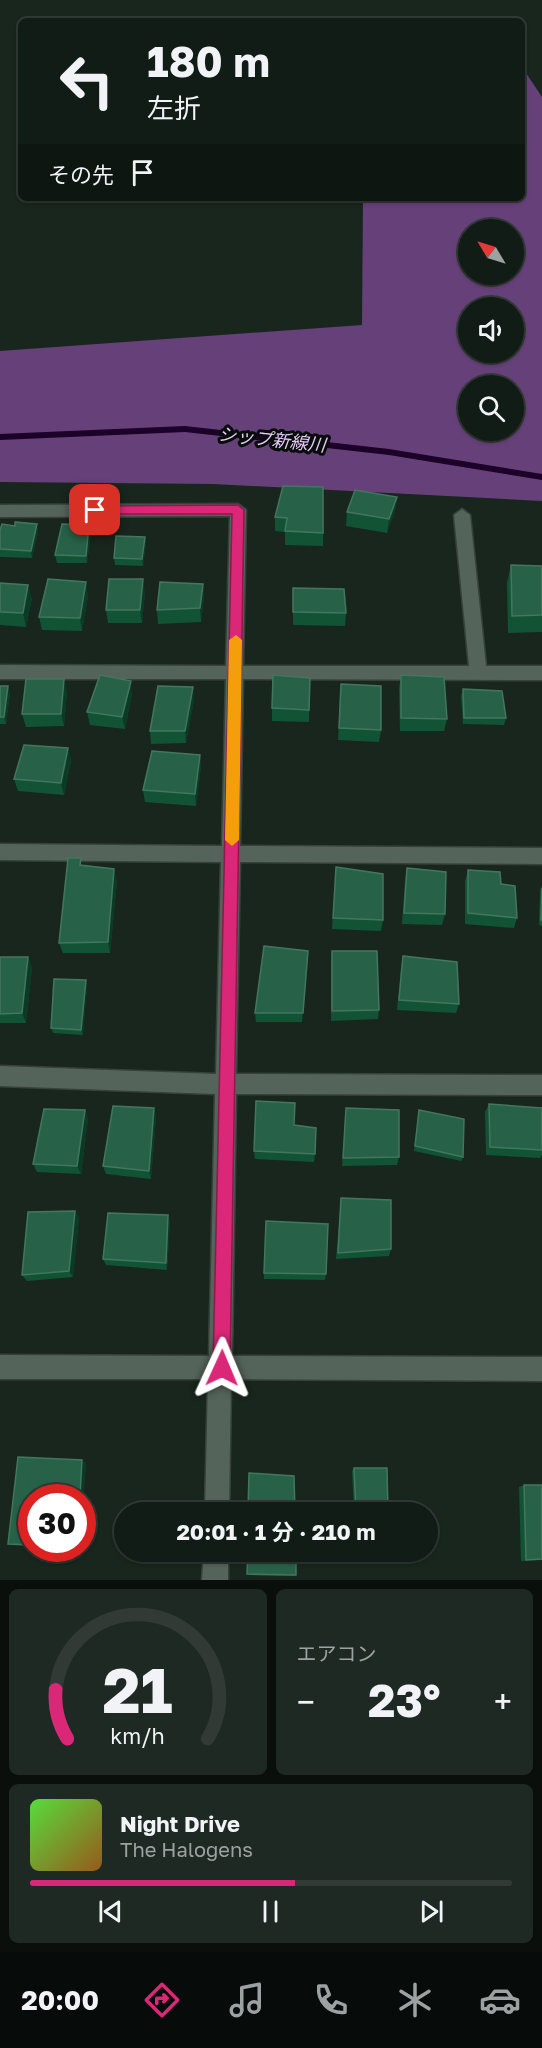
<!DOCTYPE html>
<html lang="ja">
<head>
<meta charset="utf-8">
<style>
	body { margin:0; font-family:"Golos Text","Noto Sans JP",sans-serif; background:#1f2923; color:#f1f3f6; height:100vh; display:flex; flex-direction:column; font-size:22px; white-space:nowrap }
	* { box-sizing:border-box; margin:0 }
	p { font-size:20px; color:#9ca1a1 }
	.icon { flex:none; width:33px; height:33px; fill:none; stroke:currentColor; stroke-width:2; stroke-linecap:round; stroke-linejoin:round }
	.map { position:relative; height:1580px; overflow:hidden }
	.details { display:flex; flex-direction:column; gap:9px; padding:9px; background:#0a0f0c; flex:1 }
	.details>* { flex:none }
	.banner { position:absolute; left:18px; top:18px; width:507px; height:183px; border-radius:9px; box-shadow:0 2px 4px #0004,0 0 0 2px #313a35; background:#121c16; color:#f1f3f6; overflow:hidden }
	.needle { width:39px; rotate:308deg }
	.tools { position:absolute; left:458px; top:219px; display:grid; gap:12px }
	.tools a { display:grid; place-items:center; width:66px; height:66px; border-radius:50%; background:#121c16; box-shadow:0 2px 4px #0004,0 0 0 2px #313a35; font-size:30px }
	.speed { position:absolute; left:18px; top:1484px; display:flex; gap:12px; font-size:30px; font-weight:700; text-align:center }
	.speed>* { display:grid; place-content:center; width:78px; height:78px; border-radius:50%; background:#121c16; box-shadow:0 2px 4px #0004,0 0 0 2px #313a35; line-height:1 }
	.speed .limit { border:9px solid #d22; background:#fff; color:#111 }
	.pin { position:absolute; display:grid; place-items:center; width:51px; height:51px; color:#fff; margin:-26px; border-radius:12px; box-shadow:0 3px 9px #0006 }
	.me { position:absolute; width:66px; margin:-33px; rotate:1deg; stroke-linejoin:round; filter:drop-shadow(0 0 4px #0008) }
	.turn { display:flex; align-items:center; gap:21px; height:126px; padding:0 30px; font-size:27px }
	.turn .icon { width:78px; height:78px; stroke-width:2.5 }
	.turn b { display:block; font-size:42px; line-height:51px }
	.then { display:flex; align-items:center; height:57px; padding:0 30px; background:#0003; gap:12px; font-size:22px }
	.big { font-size:45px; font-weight:700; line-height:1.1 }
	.details .widget { flex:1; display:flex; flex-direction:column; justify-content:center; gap:9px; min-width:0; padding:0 21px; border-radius:9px; background:#1f2923 }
	.details .dial { align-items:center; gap:0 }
	.dial svg { height:156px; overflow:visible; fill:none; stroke:#313a35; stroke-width:7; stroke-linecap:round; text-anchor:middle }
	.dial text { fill:#f1f3f6; stroke:none }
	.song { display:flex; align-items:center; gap:18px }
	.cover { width:72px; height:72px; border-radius:9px; background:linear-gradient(135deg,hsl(110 70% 55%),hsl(30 70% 35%)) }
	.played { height:6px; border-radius:3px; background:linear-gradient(90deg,#db2777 55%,#313a35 55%) }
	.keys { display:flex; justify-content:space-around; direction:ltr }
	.heat { display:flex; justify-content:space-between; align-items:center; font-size:33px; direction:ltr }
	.details .tiles { flex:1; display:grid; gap:9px; grid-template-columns:1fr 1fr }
	.widget:last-child { grid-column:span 2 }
	.trip { position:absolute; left:114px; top:1502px; width:324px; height:60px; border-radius:30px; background:#121c16; box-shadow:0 2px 4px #0004,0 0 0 2px #313a35; font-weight:700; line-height:60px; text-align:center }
	.dock { display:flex; height:96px; justify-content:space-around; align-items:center; background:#070b09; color:#9ca1a1 }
	.dock .icon { width:42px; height:42px }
	.dock .active { color:#db2777 }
	.dock b { font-size:27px; color:#f1f3f6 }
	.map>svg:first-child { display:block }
	.forest { fill:#664079; fill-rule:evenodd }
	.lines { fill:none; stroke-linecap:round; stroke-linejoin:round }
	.stream { fill:#1c0128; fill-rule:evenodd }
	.street-casing { stroke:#36413a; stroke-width:3 }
	.street { fill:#54645a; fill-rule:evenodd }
	.wall { fill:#125336 }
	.shaded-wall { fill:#0b3a25 }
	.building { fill:#276248; stroke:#43765f; stroke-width:1.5 }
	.route { fill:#db2777; stroke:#8e194d; stroke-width:1.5 }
	.slow { fill:#f59e0b }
	.labels { text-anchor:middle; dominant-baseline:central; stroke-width:6; stroke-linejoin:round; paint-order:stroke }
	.water-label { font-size:18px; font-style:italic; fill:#e7c6fa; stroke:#070d09 }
</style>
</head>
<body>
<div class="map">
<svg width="542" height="1580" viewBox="0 0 542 1580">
	<rect width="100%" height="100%" fill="#18261d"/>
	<path class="forest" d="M522,67l20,30v404l-329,-17 -213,-2v-131l362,-26 1,-127h159zM468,230h45v44h-45zM468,308h45v44h-45zM468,386h45v44h-45z"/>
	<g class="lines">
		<path class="stream" d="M185,426l204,23 153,25v6l-153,-25 -204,-23 -185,8v-6z"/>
		<g class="street-casing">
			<path id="street" d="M238,504l8,6 -3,156h226l-15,-151 8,-6 8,6 16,151h56v14l-299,-1 -3,167 302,2v16l-302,-2 -4,212 306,1v20l-306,-1 -4,262 310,1v24l-311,-2 -2,133h-24l3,-133h-208v-24l209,1 6,-262 -215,-8v-20l216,8 5,-212 -221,-2v-16l222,2 4,-167h-226v-14l226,1 4,-150 -230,1v-12z
				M204,1551h24v29h-26z"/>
		</g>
		<use href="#street" class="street"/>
	</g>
	<path class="wall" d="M283,486l40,47v13l-38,-1v-13l-10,-1v-14z
		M397,497l-2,14 -8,22 -41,-7 1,-14z
		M15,526l23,6 -6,26 -32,-1v-27z
		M91,533l-4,30h-30l-2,-8z
		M145,537l1,7 -3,22 -28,-1 -1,-7z
		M511,565l31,1v66l-34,1 -1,-50z
		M0,583l32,15 -6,29 -26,-2z
		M203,584l1,13 -3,25 -43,2 -1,-14z
		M293,588l53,25 -1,13 -52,-1z
		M145,592l-3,31h-34l-2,-13z
		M88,596l-6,35 -40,-1 -3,-13z
		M401,675l46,44 -3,12h-44l-1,-43z
		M310,678l-1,44 -37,-1v-13z
		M341,684l40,46 -2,12 -41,-2z
		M0,686l10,7 -4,31h-6z
		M463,689l43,29 -2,7 -41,-1 -2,-28z
		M67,692l-3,34 -38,1 -4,-13z
		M132,694l-7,35 -35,-4 -3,-13z
		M194,700l-8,43 -35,1 -1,-13z
		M68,748l3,12 -7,35 -46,-4 -4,-12z
		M200,755l1,12 -5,39 -51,-4 -2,-12z
		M83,866l34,15 -7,72h-47l-4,-10z
		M407,868l38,46 -3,11 -40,-1 3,-45z
		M468,870l33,14 16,34 -3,10 -49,-4v-43z
		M335,878l48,42 -2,11 -49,-2z
		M542,885v41l-3,-1 1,-34z
		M308,951l-6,71h-46l-1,-9z
		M332,951l47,59 -1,9 -47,2v-60z
		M403,956l56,48 -3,9 -59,-3 4,-43z
		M0,957h28l4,11 -6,55h-26z
		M87,985l-4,50 -30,-2 -2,-5z
		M489,1104l53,4v47l-2,3 -54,-3 -1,-43z
		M346,1108l53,49 -2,8 -55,1z
		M85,1110l3,9 -7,55 -44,-2 -4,-8z
		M419,1110l44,47 -2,4 -47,-10z
		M156,1117l-5,62 -45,-5 -3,-8z
		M294,1125l21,29 -1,8 -59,-3 -1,-8z
		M341,1198l50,51 -2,7 -53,3z
		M75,1211l4,7 -6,59 -46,4 -5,-6z
		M170,1222l-3,48 -61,-5 -3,-6z
		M264,1273l62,1 -1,6 -61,-1z
		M18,1457l64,3 4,3 -4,52v-18h-50v49l-19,-1 -5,-1z
		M354,1468l34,44h-34l-2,-41z
		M524,1485h18v75l-21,1 -2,-74z
		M355,1551h33l-2,1h-31z
		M247,1574l49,1v1l-48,-1z"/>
	<path class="shaded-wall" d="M397,497l-2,14 -8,22 2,-14z
		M37,524l1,8 -6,26 -1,-7z
		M89,525l2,8 -4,30 -1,-7z
		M145,537l1,7 -3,22 -1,-7z
		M143,579l2,13 -3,31 -2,-13z
		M86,582l2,14 -6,35 -2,-13z
		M203,584l1,13 -3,25 -1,-14z
		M28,585l4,13 -6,29 -3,-14z
		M64,679l3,13 -3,34 -3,-12z
		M131,681l1,13 -7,35 -3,-12z
		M8,686l2,7 -4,31 -2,-7z
		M193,687l1,13 -8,43 -1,-12z
		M68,748l3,12 -7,35 -3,-12z
		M200,755l1,12 -5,39 -1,-12z
		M114,869l3,12 -7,72 -2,-11z
		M28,957l4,11 -6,55 -4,-10z
		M86,980l1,5 -4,50 -2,-5z
		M154,1108l2,9 -5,62 -2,-8z
		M85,1110l3,9 -7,55 -4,-8z
		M75,1211l4,7 -6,59 -4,-6z
		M168,1215l2,7 -3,48 -1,-7z
		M82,1460l4,3 -4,52v-18h-2z"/>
	<path class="building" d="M283,486l40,1v46l-38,-2 2,-13 -12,-1z
		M355,490l42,7 -8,22 -42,-7z
		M15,522l22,2 -6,27 -31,-2v-19l2,-6 13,2z
		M62,524l27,1 -3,31 -31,-1z
		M116,536l29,1 -3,22 -28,-1z
		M511,565l31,1v49l-30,1z
		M48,579l38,3 -6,36 -41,-1z
		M109,579h34l-3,31h-34z
		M160,582l43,2 -3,24 -43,2z
		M0,583l28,2 -5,28 -23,-1z
		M293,588l51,1 2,24 -53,-1z
		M100,675l31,6 -9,36 -35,-5z
		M273,675l37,3 -1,32 -37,-2z
		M401,675l43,2 3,42 -46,-1z
		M26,679h38l-3,35h-39z
		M341,684l40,2v44l-42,-2z
		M0,686h8l-4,31h-4z
		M158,686l35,1 -8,44h-35z
		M463,689l39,2 4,27h-42z
		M24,745l44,3 -7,35 -47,-4z
		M152,751l48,4 -5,39 -52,-4z
		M68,858h13l-1,7 34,4 -6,73 -49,1z
		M336,867l47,7v46l-50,-2z
		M407,868l39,4 -1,42 -41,-1z
		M468,870l32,2 1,12 14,2 2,32 -49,-5z
		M542,888v32h-1z
		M264,946l44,5 -5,62h-48z
		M332,951h45l2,59 -47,1z
		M403,956l54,6 2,42 -60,-4z
		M0,957h28l-6,56 -22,1z
		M54,979l32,1 -5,50 -30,-2z
		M256,1101l39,2 -1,22 22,3 -1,26 -61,-3z
		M489,1104l53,4v42l-52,-3z
		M113,1106l41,2 -5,63 -46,-5z
		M346,1108l53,2v47l-56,1z
		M44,1109l41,1 -8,56 -44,-2z
		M419,1110l45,9 -1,38 -48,-11z
		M341,1198l50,2v49l-53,4z
		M75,1211l-6,60 -47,4 6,-63z
		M108,1213l60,2 -2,48 -63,-4z
		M266,1221l62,3 -2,50 -62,-1z
		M18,1457l64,3 -2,37h-48v48l-24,-1z
		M354,1468h33l1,44h-32z
		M249,1473l45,3 1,36h-47z
		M524,1485h18v74l-16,1z
		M248,1551h48v24l-49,-1z"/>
	<path class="route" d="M238,505l6,5 -14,858 -2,6 -6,3 -7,-3 -2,-6 19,-854h-137l-6,-4 6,-4z"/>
	<path class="slow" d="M236,635l6,5 -3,200 -7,6 -7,-6 4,-200z"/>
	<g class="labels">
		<g class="water-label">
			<text transform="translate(272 439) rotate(6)">シップ新線川</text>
		</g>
	</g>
</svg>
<div class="tools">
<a><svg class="needle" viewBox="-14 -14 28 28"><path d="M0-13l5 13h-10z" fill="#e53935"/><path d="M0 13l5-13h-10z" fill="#9ca1a1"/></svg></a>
<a><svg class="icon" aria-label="sound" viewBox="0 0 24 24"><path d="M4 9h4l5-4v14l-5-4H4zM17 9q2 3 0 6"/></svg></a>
<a><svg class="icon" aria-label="search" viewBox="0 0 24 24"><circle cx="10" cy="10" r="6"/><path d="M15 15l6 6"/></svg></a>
</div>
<div class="speed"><div class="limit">30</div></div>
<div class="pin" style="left:95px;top:510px;background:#d93025"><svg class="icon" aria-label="arrive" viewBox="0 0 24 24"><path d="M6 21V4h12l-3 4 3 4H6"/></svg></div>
<svg class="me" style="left:222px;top:1368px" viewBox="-20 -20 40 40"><path d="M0-17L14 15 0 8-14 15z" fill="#db2777" stroke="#fff" stroke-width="4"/></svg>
<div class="trip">20:01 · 1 分 · 210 m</div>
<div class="banner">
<div class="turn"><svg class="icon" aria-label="left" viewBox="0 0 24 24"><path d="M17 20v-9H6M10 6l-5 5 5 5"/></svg><div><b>180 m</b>左折</div></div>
<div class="then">その先<svg class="icon" aria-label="arrive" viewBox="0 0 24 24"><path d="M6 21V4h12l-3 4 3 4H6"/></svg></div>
</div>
</div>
<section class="details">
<div class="tiles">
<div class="widget dial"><svg viewBox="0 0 100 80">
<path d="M14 69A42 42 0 1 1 86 69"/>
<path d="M14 69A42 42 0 0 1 8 44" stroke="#db2777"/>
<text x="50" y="56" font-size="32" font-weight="700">21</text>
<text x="50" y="72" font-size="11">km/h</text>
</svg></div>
<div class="widget"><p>エアコン</p>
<div class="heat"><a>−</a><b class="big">23°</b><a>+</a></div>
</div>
<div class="widget">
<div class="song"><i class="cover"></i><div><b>Night Drive</b><p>The Halogens</p></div></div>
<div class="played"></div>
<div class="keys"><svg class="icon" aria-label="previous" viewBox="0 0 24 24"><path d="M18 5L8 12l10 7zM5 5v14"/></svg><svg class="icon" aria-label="pause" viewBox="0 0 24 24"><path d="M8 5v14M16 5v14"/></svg><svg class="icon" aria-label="next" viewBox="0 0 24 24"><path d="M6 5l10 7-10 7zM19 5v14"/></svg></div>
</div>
</div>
</section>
<nav class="dock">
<b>20:00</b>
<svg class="icon active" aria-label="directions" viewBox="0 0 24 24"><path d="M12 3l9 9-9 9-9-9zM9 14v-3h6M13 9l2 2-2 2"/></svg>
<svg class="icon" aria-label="music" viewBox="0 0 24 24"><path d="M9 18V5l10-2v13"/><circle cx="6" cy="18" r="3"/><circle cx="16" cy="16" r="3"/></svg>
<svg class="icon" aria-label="phone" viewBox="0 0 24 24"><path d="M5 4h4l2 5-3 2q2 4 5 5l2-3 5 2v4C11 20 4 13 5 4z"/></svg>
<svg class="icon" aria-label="climate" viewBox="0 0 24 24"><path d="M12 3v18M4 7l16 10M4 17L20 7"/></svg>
<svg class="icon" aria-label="car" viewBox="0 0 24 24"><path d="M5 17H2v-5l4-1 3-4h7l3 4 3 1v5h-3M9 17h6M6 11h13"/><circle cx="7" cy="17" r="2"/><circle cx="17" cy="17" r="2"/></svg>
</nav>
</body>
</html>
